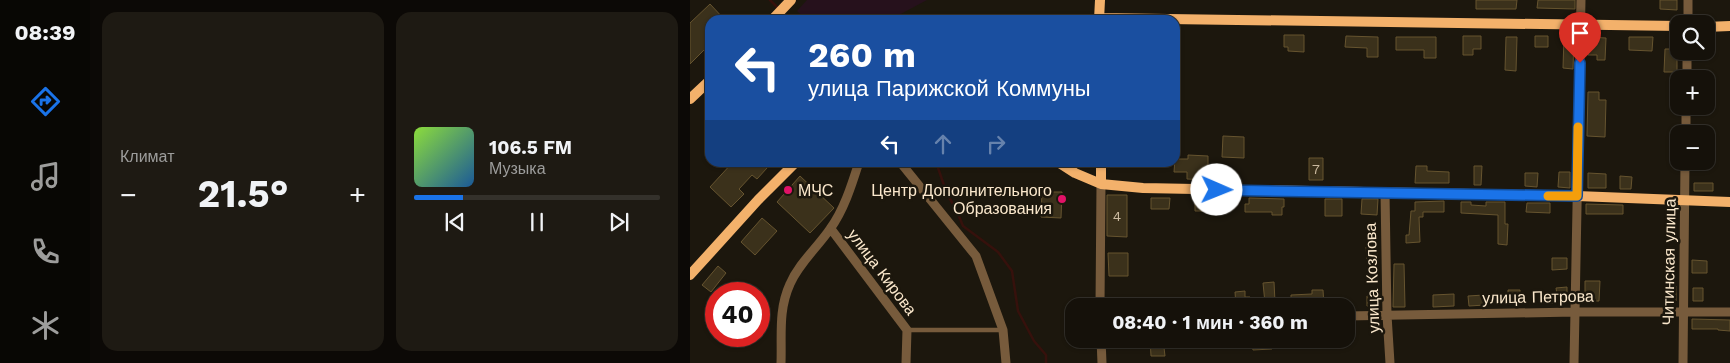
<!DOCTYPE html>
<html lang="ru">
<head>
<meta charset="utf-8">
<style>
	body { margin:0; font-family:"Work Sans",sans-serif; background:#1e1a13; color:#f1f3f6; height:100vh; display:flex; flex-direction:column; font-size:19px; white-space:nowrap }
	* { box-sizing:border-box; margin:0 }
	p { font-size:16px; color:#9d9d9c }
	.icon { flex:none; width:28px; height:28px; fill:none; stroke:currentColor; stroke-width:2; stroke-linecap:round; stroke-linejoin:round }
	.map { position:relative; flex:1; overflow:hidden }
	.drawer { display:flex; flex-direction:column; gap:12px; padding:12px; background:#0c0906; width:600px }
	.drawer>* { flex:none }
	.banner { position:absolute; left:15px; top:15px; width:475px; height:152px; border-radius:15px; box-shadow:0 1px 4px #0004,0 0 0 1px #34312b; background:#1a4fa0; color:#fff; overflow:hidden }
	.buttons { position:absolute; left:980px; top:15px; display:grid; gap:10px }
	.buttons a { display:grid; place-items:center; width:45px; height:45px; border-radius:10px; background:#15110a; box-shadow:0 1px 4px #0004,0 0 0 1px #34312b; font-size:25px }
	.speed { position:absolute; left:15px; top:282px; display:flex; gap:10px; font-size:25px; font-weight:700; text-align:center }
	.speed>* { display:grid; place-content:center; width:65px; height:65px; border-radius:50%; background:#15110a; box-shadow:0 1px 4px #0004,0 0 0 1px #34312b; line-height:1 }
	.speed .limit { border:8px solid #d22; background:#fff; color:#111 }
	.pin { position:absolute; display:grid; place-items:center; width:42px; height:42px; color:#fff; margin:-51px -21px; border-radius:50% 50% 50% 0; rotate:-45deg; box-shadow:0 0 5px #0007 }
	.pin .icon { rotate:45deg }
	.me { position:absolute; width:55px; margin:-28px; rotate:91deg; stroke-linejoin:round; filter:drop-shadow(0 0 4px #0008) }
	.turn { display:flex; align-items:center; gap:18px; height:105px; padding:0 20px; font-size:22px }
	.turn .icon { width:65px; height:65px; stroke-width:2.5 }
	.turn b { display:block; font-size:35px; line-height:42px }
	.lanes { display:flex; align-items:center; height:48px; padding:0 20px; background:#0003; justify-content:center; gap:25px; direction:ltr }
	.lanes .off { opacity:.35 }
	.big { font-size:38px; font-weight:700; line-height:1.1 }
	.drawer .tile { flex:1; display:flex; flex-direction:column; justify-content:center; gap:8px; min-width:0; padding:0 18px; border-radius:15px; background:#1e1a13 }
	.song { display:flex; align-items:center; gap:15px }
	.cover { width:60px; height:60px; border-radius:8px; background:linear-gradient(135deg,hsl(90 70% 55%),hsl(210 70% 35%)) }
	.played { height:5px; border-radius:2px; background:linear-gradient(90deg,#1a73e8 20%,#34312b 20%) }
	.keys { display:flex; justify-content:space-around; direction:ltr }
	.heat { display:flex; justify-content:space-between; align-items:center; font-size:28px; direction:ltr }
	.drawer .tiles { flex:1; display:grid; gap:12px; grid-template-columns:repeat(2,1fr) }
	.trip { position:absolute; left:375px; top:298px; width:290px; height:50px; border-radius:15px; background:#15110a; box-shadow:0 1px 4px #0004,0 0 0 1px #34312b; font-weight:700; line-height:50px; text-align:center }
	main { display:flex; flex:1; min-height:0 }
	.dock { display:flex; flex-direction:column; width:90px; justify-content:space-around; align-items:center; background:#080704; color:#9d9d9c }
	.dock .icon { width:35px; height:35px }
	.dock .selected { color:#1a73e8 }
	.dock b { font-size:22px; color:#f1f3f6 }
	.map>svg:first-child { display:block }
	.green { fill:#26111c }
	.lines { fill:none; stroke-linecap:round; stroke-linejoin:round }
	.stream { stroke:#36110c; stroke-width:2.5 }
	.building { fill:#3b311b; stroke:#66542f }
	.lane { stroke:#775b3c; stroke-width:4.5 }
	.street { stroke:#775b3c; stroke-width:9 }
	.secondary { stroke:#f3b16b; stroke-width:10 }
	.route-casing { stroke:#114b97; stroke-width:12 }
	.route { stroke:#1a73e8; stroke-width:9 }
	.slow { stroke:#f59e0b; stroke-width:9 }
	.poi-dot { fill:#e11267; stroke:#1c170d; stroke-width:2 }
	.labels { text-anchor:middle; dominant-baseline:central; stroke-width:5; stroke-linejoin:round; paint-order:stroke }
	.number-label { font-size:14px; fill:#cbbaa0 }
	.poi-label { font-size:16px; fill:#fbe8cc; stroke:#1c170d; text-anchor:start }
	.street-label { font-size:16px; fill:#fbe8cc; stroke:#1c170d }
</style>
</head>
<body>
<main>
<nav class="dock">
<b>08:39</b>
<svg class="icon selected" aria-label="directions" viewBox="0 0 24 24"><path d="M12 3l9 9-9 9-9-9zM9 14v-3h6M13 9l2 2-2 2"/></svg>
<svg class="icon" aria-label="music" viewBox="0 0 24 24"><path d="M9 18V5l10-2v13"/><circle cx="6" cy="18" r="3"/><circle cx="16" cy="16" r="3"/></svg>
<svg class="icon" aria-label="phone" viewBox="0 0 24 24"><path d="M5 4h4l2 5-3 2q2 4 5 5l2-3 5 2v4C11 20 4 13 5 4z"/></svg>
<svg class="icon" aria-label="climate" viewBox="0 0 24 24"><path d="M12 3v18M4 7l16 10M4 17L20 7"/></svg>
</nav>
<section class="drawer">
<div class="tiles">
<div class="tile"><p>Климат</p>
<div class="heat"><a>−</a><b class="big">21.5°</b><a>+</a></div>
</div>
<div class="tile">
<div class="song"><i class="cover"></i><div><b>106.5 FM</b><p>Музыка</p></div></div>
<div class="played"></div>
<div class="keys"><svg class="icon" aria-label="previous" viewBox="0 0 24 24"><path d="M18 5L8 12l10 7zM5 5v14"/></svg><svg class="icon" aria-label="pause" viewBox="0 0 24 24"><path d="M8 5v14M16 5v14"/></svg><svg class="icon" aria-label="next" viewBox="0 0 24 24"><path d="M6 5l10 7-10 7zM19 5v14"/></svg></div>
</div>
</div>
</section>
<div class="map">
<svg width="1040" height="363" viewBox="0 0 1040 363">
	<rect width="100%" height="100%" fill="#1c170d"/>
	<path class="green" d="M117,0h120l-30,16v4h-90l-10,-9z"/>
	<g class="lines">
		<path class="stream" d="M80,0l8,8
			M92,12l7,8
			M246,162l11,32 9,15 7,17 35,26 14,19 6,40 16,30 12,14v8"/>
	</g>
	<path class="building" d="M786,0h41l-1,9h-40z
		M848,0h37v9l-38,-1z
		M970,0h17v10l-17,-1z
		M20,4l15,16h-15v24l-20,20v-41z
		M594,35h20v17l-16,-1v-4h-4z
		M656,36l32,1v20h-11v-9l-22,-1z
		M773,36h18v13h-8v6h-10z
		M845,36h13v11h-13z
		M874,36h10l-1,33 -10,-1z
		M706,37h40v21h-12v-8h-28z
		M816,37h11l-1,34 -11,-1z
		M899,37l17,1 -1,22h-8v-5h-9z
		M939,37h24l-1,14 -23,-1z
		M975,49h12v23h-13z
		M898,92h11v8h7l-1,37 -18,-1z
		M533,136l21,1v21l-22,-1z
		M498,155l20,1v24l-21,-1v-7h-13l1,-13h13z
		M619,158h14v22h-14z
		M43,162h29l5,6 -10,11 -5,-4 -13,14 5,5 -13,13 -21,-20z
		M726,166h11v5l22,1v11h-34z
		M784,166h8l-1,19h-7z
		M869,172h11v16l-12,-1z
		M835,173h13l-1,14 -12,-1z
		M898,173l18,1v14h-18z
		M110,176l34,32 -24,25 -33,-31z
		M930,176l12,1 -1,12h-11z
		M1004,183h19v8h-19z
		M352,192h20l-1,26 -20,-1z
		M417,195h20v42l-20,-1z
		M461,198h19l-1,11h-18z
		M559,198l35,1v8h-2v8h-10v-3h-27v-8h4z
		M505,199h22v12h-22z
		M635,199h17v17h-17z
		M672,199h16l-1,16 -16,-1z
		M754,201v11h-21v5h-4l1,25 -14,1v-8h3l2,-24h4v-9z
		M771,202h10v3l15,1v-4h19v22h3l-1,21 -9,-1v-29l-37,-2z
		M837,203h23v10l-24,-1z
		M896,204l37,1v9h-37z
		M72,218l15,13 -22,24 -14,-13z
		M676,247h11v12h-10z
		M418,253h20v23h-19z
		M862,258h15v11l-15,1z
		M1002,260l15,1v12h-15z
		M704,264h10l1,43h-12z
		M28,266l8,7 -15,19 -9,-7z
		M895,281h15l-1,20h-14z
		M584,282l1,20 -10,1 -2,-20z
		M975,286h11v15h-11z
		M877,287v16h-19v-9h9l-1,-6z
		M1003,288h10v13h-10z
		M622,290h11l1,16h-33v-11l21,-1z
		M818,290h12v14h-12z
		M555,291v6h5v7h-4v2h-10l-1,-14z
		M764,294v12l-21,1v-12z
		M794,295l1,10 -16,1 -1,-10z
		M677,296h12v10h-12z
		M1002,319l38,1v11l-12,-1v-1h-26z
		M460,339h13l2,17h-14z
		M533,339h48l1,10 -19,1 -1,-4 -28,2z"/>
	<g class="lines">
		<path class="lane" d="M217,330h96"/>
		<path class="street" d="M998,24v-24
			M997,79v-28
			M996,134v-28
			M210,162l76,94 27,74 3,33
			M695,193l2,122 3,48
			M141,229l76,101 -1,33
			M410,306l1,-122
			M656,316l229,-4h155
			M411,339l1,24
			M91,363c1,-27 -3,-53 9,-79 9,-21 27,-36 40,-55 14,-19 22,-45 29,-67
			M884,363l7,-363
			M993,363l2,-202"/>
		<path class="secondary" d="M409,18l580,8
			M82,20l19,-20
			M409,20l1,-20
			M1016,27l24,-1
			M0,99l20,-19
			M368,162l17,11 26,11 42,4 434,8 153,6
			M411,162v22
			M0,275l68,-75 38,-38"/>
	</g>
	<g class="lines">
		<g class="route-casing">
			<path id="route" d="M527,190l360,6 3,-133"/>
		</g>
		<use href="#route" class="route"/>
		<path class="slow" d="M858,196h29l1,-69"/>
	</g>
	<g class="poi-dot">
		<circle cx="98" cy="190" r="5"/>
		<circle cx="372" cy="199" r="5"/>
	</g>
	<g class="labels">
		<g class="number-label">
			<text x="626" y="169">7</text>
			<text x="427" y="216">4</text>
		</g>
		<g class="poi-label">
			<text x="108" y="190">МЧС</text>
			<text x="362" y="190" text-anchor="end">Центр Дополнительного<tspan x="362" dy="18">Образования</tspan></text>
		</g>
		<g class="street-label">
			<text transform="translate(979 262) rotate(-89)">Читинская улица</text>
			<text transform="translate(192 272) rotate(53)">улица Кирова</text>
			<text transform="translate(682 278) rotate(-92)">улица Козлова</text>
			<text transform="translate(848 297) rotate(-1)">улица Петрова</text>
		</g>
	</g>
</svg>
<div class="buttons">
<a><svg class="icon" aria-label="search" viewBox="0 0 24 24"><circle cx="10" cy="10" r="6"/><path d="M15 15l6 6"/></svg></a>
<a>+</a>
<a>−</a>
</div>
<div class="speed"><div class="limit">40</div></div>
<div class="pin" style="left:890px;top:63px;background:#d93025"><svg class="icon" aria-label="arrive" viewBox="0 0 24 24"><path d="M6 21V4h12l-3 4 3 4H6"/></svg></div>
<svg class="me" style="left:527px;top:190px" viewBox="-20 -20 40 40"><circle r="19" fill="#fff"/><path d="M0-13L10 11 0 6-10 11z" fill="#1a73e8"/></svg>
<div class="trip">08:40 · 1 мин · 360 m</div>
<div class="banner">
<div class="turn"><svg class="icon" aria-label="left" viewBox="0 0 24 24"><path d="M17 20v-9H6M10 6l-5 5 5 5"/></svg><div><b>260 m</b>улица Парижской Коммуны</div></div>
<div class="lanes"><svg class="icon" aria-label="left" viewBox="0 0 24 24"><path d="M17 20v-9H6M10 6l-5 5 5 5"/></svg><svg class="icon off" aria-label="ahead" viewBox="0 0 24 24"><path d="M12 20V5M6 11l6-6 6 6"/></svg><svg class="icon off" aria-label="right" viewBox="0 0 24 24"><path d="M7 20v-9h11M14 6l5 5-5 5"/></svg></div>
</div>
</div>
</main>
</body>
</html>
